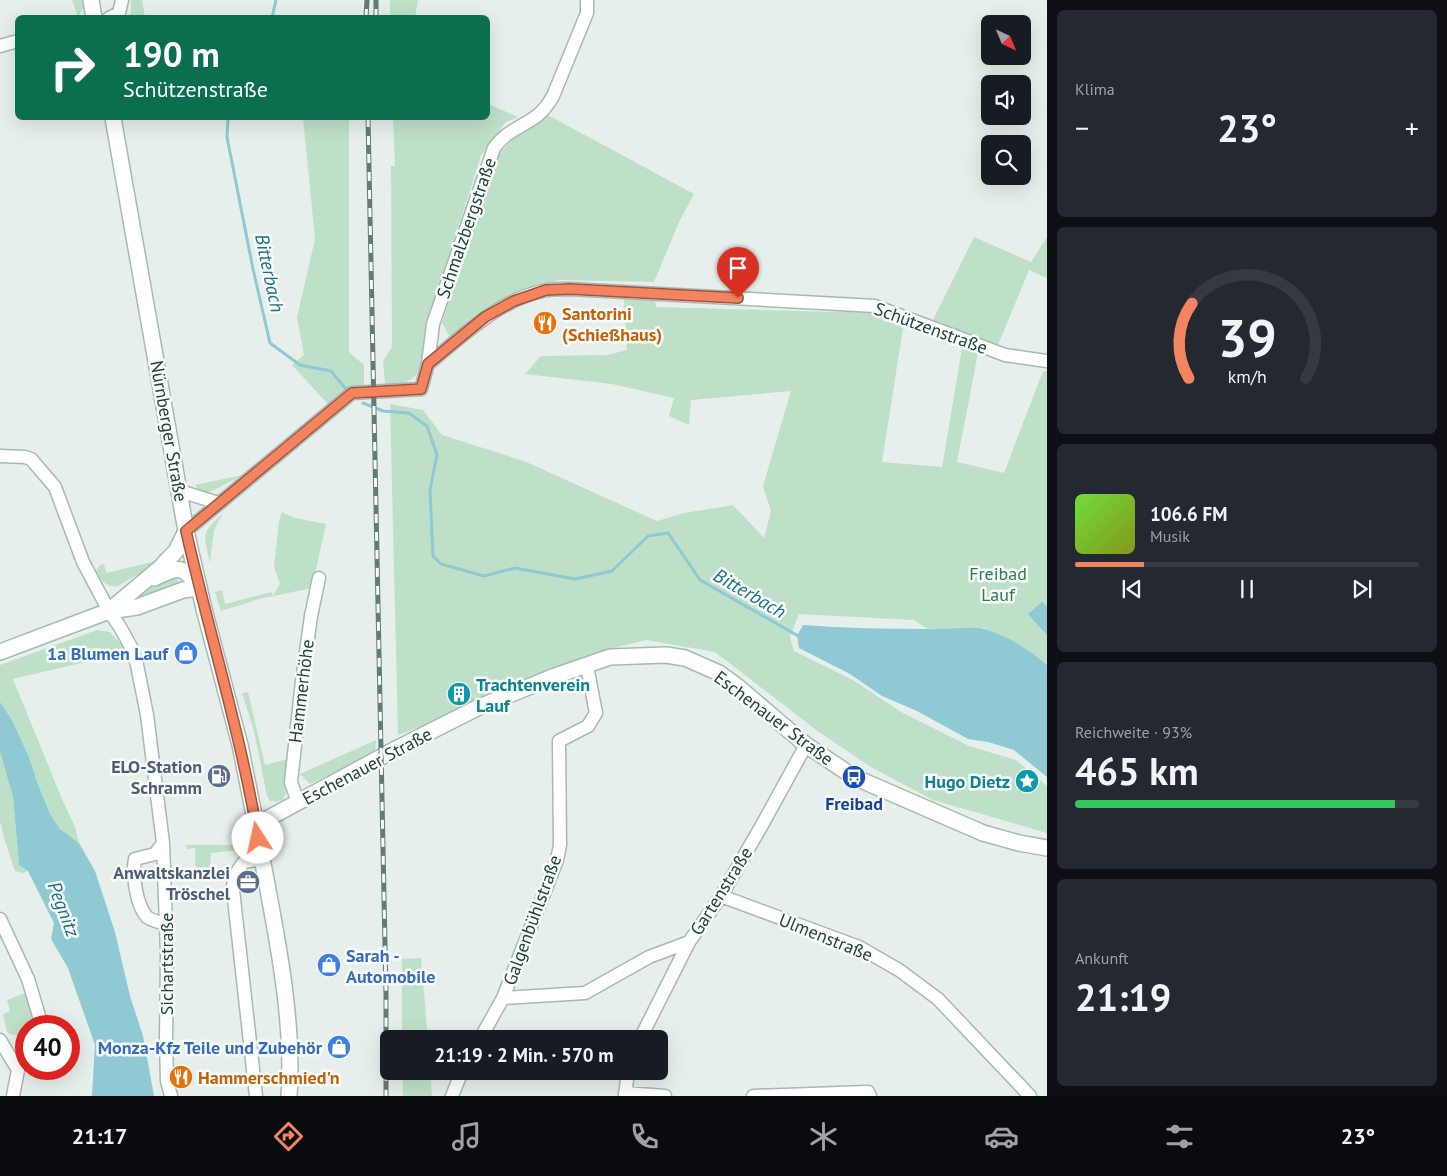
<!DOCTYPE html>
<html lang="de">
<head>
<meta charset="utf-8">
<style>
	body { margin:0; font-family:"PT Sans",sans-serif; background:#242831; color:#f1f3f6; height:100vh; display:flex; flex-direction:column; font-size:19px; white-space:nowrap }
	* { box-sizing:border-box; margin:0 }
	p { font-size:16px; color:#9ea1a6 }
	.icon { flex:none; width:28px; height:28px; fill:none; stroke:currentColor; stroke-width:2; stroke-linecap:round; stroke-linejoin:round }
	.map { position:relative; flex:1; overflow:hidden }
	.panel { display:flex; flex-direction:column; gap:10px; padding:10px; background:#0d0f14; width:400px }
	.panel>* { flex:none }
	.banner { position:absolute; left:15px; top:15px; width:475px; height:105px; border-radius:8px; box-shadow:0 5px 20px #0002; background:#0b6e4f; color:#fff; overflow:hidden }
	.needle { width:32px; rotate:136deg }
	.tools { position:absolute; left:981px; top:15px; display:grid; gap:10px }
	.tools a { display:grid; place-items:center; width:50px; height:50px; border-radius:8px; background:#171b24; box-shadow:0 5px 20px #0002; font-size:25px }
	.speed { position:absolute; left:15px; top:1015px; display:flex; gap:10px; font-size:25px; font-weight:700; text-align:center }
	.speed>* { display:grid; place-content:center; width:65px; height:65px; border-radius:50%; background:#171b24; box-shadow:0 5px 20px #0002; line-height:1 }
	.speed .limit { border:8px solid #d22; background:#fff; color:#111 }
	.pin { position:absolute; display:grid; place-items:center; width:42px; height:42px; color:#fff; margin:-51px -21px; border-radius:50% 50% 50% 0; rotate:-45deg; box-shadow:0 0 5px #0007 }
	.pin .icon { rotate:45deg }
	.me { position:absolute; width:55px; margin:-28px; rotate:350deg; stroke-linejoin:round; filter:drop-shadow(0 0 4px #0008) }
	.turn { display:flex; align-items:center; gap:18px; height:105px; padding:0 25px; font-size:22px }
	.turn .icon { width:65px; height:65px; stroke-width:2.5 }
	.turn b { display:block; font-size:35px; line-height:42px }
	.big { font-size:38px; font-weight:700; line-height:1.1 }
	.panel .tile { flex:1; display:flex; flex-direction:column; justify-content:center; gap:8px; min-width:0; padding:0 18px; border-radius:8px; background:#242831 }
	.panel .dial { align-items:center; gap:0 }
	.dial svg { height:130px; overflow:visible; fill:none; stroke:#363941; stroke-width:7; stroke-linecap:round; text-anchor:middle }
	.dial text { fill:#f1f3f6; stroke:none }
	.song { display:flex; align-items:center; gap:15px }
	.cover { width:60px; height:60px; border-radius:8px; background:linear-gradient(135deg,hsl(100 70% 55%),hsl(70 70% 35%)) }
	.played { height:5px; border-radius:2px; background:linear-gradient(90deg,#f4845f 20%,#363941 20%) }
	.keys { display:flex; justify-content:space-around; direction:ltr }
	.heat { display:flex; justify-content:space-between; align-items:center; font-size:28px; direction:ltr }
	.charge { height:8px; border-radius:4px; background:linear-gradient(90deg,#34c759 93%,#363941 0) }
	.trip { position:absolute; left:380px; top:1030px; width:288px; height:50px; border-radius:8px; background:#171b24; box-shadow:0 5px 20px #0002; font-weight:700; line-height:50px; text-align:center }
	.menu { display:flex; height:80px; justify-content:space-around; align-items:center; background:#090b0e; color:#9ea1a6 }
	.menu .icon { width:35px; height:35px }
	.menu .active { color:#f4845f }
	.menu b { font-size:22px; color:#f1f3f6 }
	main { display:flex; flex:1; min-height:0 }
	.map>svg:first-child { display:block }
	.green { fill:#bfe0c8 }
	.water { fill:#8ec9d4 }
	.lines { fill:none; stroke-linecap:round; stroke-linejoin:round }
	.stream { stroke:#8ec9d4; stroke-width:3 }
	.minor-casing { stroke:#a8b8b2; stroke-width:15 }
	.tertiary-casing { stroke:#a8b8b2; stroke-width:18 }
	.secondary-casing { stroke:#a4bbb3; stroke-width:18 }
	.minor { stroke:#fff; stroke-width:12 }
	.tertiary { stroke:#fff; stroke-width:15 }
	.secondary { stroke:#fff; stroke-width:15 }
	.rail-casing { stroke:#5f7d75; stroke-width:5 }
	.rail { stroke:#f7fbf9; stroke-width:3; stroke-dasharray:9; stroke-linecap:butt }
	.route-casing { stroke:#9f563e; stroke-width:12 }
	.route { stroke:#f4845f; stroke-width:9 }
	.labels { text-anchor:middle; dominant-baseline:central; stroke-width:5; stroke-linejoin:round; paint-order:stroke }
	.street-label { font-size:18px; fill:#24423a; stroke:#f7fbf9 }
	.food-label { font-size:18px; font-weight:bold; fill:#c56008; stroke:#f7fbf9; text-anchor:start }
	.park-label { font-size:18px; fill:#2d7a4b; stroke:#f7fbf9 }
	.shop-label { font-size:18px; font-weight:bold; fill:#366cbe; stroke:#f7fbf9; text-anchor:end }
	.culture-label { font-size:18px; font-weight:bold; fill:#0d838f; stroke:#f7fbf9; text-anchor:start }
	.service-label { font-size:18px; font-weight:bold; fill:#4e5e75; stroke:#f7fbf9; text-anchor:end }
	.transit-label { font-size:18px; font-weight:bold; fill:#164399; stroke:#f7fbf9 }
	.water-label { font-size:19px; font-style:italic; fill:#1c6f80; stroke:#f7fbf9 }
</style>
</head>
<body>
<main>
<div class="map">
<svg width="1047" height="1096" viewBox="0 0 1047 1096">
	<rect width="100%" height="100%" fill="#e6efeb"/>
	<path class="green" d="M72,0h11l1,7 -6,10z
		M131,0h11l3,17h-17l3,-4z
		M390,0h28l-3,17h-25z
		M488,104l30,13 -13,6 -24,33 -47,148 -9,34 -5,33 -8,8 -13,6h-14l-2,-24 9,-14 -1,-181h4l-2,-48h95z
		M546,114l148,80 -15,28 -25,60 -95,-2 -32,9 -33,14 -25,17 -15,16 -5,-1 -7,-12 54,-164c13,-19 31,-31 50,-45z
		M303,118h46v234l15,13v21l-15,1 -21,17 -36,-39 12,-10 -7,-38 18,-78z
		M974,237l57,25 16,-25v41l-18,-8 -31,75 -65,-25z
		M624,299l31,2 1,6 176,5 35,-2 36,18 -21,134 60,5 20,-119 16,5 -21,109 47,11 39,-102h4v294l-10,-9 -28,-16 -26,-12 -55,1 -14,-9 -115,-6 -9,23 4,14 59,29 48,32 68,34 47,14 31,26v47l-114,-33 -62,-33 -52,-35 -104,-80 -69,-12 -33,8 -37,12 -67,26 -69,34 -42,15 -8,-331 33,6 19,25 82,26 133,60 27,-8 49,-8 31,33 7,-27 -8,-25 28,-95 -100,9 -2,25 -20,-9 5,-18 -62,-14 -87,-10 16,-18 66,-1 20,-5z
		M243,475l-31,16c-8,2 -12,0 -17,-6z
		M282,512l13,6 31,6 -14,64 -53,11 -38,12 -6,-19 7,-2 3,14 46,-12 2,4 7,-12 -6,-17 5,-46z
		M223,513l-9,17 -4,33c-6,-30 -10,-28 13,-50z
		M169,551l-9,11 -42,24c-12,2 -17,-6 -22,-15l4,-6 4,-1 2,9 54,-13 -1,-6z
		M176,574l3,10 -41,17 1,-3 21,-19z
		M97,630l13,2 12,13 2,8 -111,26 49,120 13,28 4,16 -19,-14 -10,-15 -13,-32 -8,-25 -17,-37 -12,-18v-37z
		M248,692l17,73 23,-6 -2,34 -3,7 -7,2 -6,-1 -3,-5 -13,-65 -12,-38z
		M376,740l-1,14 -65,30 -10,-10z
		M0,752l13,45 6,68 9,6 -5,2 -8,-2 -10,-30 -5,-20z
		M186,845h46l4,2 2,3 -27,3 -2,28 -13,1 -1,-34 -8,1z
		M421,958l7,81h-26v-80z
		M28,992l9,34h-11v14l-3,-4 -13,-2 -3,-2 -4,-18 7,-3 -3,-11z
		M402,1071h28l2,25h-29z"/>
	<path class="water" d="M1042,602l5,4v29l-19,-21z
		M803,625c41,3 82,4 123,4 14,1 47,-3 58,0 22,6 46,21 63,36v112l-33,-27 -26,-8 -20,-3 -51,-28 -35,-15 -32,-22 -51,-26 -2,-12z
		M0,702l12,18 17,37 8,25 13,32 10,15 19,14 16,28 20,61 15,64 13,40 11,60h-62l3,-51 -27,-77 -17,-29 3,-16 -26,-52 -9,-6 -6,-68 -13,-45z"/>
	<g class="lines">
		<path class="stream" d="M272,18l4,-18
			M228,118l-1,19 26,132 17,74 30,22 31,6 15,18
			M363,403l20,8 26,2 18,13 10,29 -7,35 3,66 8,8 43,12 31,-8 60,11 37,-8 36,-35 20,-3 32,47 100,57"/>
		<g class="minor-casing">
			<path id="minor" d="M109,18l10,-5 3,-13
				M0,46l18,-5
				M428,364c36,-29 71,-65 119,-74 7,-1 16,-1 23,-1l305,17 130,49 42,6
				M0,456l25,1 6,2 24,28 28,75 26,49 11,16 11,20 6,18 10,50 16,128 4,110 -1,88 1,40 4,15
				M180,491l38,12
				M186,531l166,-138 69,-4 7,-25 5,-40 61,-176c13,-18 27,-20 44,-33 6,-5 11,-12 15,-19l34,-83v-13
				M298,803l-7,-21 11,-101 9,-65 8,-38
				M163,843l-8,11 -20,5c-3,15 1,46 12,58 5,4 13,5 19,7
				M721,896l138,51 40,23 39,29 92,97
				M0,919l28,60 14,47
				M503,998l82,-5 64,-36 40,-15
				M480,1039l23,-41 54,-138 3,-15 -1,-104 29,-15 8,-13 -9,-47
				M640,1039l49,-97 32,-46 41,-71 44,-80
				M0,1040l18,30 -5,26
				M625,1093l40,3
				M256,1096l-23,-206c0,-12 3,-18 11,-28l18,-3
				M452,1096l10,-25
				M625,1096l3,-25
				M753,1096l115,-4 2,4"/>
		</g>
		<g class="tertiary-casing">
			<path id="tertiary" d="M256,825c15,87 39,183 33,271"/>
		</g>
		<g class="secondary-casing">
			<path id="secondary" d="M91,0l3,18
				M113,118l73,413 18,78 36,136 16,80 136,-74 85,-43 78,-32 55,-19 56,-2 19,3 34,15 18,13 69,59 48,32 129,56 36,10 28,5
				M154,578c23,-10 27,-15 43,7
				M110,610l50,-42 16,-17 10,-20
				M0,652l109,-41 28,-4 46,-17 16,-2"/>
		</g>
		<use href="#minor" class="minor"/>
		<use href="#tertiary" class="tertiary"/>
		<use href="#secondary" class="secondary"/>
		<g class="rail-casing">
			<path id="rail" d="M366,18l1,-18
				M376,18v-18
				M368,118l18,876v102"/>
		</g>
		<use href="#rail" class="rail"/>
	</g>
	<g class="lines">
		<g class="route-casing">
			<path id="route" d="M258,838c-17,-104 -49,-205 -72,-307l166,-138 69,-4 7,-25 57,-47 29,-16 32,-11 24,-1 168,9"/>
		</g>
		<use href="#route" class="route"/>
	</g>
	<defs>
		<g id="restaurant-disc" transform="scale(1.25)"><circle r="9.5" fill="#e8710a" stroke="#f7fbf9"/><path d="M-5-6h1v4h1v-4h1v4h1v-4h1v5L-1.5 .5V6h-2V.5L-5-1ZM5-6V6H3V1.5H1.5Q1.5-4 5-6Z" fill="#fff"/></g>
		<g id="shop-disc" transform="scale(1.25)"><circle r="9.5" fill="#3f7fe0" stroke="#f7fbf9"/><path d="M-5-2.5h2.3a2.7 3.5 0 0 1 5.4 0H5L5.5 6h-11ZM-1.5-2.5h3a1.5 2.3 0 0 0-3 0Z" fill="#fff"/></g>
		<g id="building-disc" transform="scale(1.25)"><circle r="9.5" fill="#0f9aa8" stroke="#f7fbf9"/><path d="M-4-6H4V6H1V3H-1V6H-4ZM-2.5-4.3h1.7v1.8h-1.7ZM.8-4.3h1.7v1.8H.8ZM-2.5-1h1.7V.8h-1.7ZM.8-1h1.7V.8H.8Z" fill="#fff"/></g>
		<g id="fuel-disc" transform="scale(1.25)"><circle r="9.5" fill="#5c6f8a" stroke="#f7fbf9"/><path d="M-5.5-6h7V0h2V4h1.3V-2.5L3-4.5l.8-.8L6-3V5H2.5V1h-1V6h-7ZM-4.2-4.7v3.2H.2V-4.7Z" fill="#fff"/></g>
		<g id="bus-disc" transform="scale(1.25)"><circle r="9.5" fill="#1a4fb4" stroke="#f7fbf9"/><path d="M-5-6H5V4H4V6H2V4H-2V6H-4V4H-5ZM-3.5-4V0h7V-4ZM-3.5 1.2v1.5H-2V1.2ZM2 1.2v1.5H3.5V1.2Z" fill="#fff"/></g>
		<g id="sight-disc" transform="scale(1.25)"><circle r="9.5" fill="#0f9aa8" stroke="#f7fbf9"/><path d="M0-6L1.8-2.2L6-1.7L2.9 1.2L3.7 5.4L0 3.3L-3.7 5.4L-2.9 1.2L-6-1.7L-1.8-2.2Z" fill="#fff"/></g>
		<g id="office-disc" transform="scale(1.25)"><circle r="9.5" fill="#5c6f8a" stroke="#f7fbf9"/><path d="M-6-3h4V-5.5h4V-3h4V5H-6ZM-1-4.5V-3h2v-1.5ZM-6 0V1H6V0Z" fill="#fff"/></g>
	</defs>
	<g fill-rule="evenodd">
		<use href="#restaurant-disc" x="545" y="323"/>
		<use href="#shop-disc" x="186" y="653"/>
		<use href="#building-disc" x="459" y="694"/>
		<use href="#fuel-disc" x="219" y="776"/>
		<use href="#bus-disc" x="854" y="777"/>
		<use href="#sight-disc" x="1027" y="781"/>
		<use href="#office-disc" x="248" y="882"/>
		<use href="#shop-disc" x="329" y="965"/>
		<use href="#shop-disc" x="339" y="1047"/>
		<use href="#restaurant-disc" x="181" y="1077"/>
	</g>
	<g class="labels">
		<g class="street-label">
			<text transform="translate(466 228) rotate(-71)">Schmalzbergstraße</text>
			<text transform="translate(931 328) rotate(20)">Schützenstraße</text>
			<text transform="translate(169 431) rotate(80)">Nürnberger Straße</text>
			<text transform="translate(301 691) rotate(-83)">Hammerhöhe</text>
			<text transform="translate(774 718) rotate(37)">Eschenauer Straße</text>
			<text transform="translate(367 766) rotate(-28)">Eschenauer Straße</text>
			<text transform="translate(721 891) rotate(-58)">Gartenstraße</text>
			<text transform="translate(532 920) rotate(-70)">Galgenbühlstraße</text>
			<text transform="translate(826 937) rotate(22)">Ulmenstraße</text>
			<text transform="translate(166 964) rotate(-90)">Sichartstraße</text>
		</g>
		<g class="food-label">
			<text x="562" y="313">Santorini<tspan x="562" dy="21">(Schießhaus)</tspan></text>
			<text x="198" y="1077">Hammerschmied'n</text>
		</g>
		<g class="park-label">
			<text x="998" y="573">Freibad<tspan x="998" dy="21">Lauf</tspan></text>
		</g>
		<g class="shop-label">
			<text x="168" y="653">1a Blumen Lauf</text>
			<text x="346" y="955" text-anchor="start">Sarah -<tspan x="346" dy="21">Automobile</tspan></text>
			<text x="322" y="1047">Monza-Kfz Teile und Zubehör</text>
		</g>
		<g class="culture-label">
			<text x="476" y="684">Trachtenverein<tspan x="476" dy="21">Lauf</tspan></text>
			<text x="1010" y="781" text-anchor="end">Hugo Dietz</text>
		</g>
		<g class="service-label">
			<text x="202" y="766">ELO-Station<tspan x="202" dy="21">Schramm</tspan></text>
			<text x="230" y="872">Anwaltskanzlei<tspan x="230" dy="21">Tröschel</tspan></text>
		</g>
		<g class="transit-label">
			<text x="854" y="803">Freibad</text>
		</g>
		<g class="water-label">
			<text transform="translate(270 273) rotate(78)">Bitterbach</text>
			<text transform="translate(750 593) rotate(30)">Bitterbach</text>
			<text transform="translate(64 909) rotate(69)">Pegnitz</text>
		</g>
	</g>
</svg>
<div class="tools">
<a><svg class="needle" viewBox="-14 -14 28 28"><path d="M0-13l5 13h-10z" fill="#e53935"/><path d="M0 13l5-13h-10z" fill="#9ea1a6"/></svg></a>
<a><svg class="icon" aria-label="sound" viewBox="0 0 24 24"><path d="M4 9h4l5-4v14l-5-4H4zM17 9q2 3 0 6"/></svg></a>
<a><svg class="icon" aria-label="search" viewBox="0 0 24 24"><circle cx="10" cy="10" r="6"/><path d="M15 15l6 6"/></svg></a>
</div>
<div class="speed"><div class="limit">40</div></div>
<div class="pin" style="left:738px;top:298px;background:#d93025"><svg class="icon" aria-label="arrive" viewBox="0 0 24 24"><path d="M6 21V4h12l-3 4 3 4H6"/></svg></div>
<svg class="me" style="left:258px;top:838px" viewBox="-20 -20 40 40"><circle r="19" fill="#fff"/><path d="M0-13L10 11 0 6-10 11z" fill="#f4845f"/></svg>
<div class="trip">21:19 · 2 Min. · 570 m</div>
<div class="banner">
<div class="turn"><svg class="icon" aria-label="right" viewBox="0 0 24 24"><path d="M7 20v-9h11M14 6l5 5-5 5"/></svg><div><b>190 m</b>Schützenstraße</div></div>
</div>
</div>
<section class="panel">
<div class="tile"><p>Klima</p>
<div class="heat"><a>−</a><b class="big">23°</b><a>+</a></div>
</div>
<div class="tile dial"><svg viewBox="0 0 100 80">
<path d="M14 69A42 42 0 1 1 86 69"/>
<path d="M14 69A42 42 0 0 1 16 23" stroke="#f4845f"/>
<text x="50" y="56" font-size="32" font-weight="700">39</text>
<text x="50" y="72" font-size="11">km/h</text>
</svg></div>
<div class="tile">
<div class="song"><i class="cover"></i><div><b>106.6 FM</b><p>Musik</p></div></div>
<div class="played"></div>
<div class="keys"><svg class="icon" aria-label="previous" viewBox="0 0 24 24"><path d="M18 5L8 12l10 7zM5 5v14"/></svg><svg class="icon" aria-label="pause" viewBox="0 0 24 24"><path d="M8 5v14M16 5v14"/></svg><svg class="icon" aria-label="next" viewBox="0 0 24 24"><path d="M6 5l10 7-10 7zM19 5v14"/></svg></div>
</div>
<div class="tile"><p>Reichweite · 93%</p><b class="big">465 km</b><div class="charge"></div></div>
<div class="tile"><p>Ankunft</p><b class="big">21:19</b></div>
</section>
</main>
<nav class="menu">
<b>21:17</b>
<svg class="icon active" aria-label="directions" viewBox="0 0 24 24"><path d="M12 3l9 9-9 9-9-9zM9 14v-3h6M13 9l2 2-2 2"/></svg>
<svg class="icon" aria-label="music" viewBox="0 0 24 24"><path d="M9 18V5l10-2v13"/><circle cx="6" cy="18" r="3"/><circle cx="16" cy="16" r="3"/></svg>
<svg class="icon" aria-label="phone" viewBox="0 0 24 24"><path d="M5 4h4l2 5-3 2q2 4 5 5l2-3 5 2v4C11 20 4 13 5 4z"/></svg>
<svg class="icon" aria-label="climate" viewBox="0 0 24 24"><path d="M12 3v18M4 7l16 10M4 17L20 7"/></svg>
<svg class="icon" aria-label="car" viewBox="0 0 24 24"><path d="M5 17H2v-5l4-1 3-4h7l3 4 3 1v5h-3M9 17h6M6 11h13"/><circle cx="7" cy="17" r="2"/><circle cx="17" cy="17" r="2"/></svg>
<svg class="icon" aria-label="filters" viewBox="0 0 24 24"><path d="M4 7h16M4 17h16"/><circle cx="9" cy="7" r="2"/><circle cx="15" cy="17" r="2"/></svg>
<b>23°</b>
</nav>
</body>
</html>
